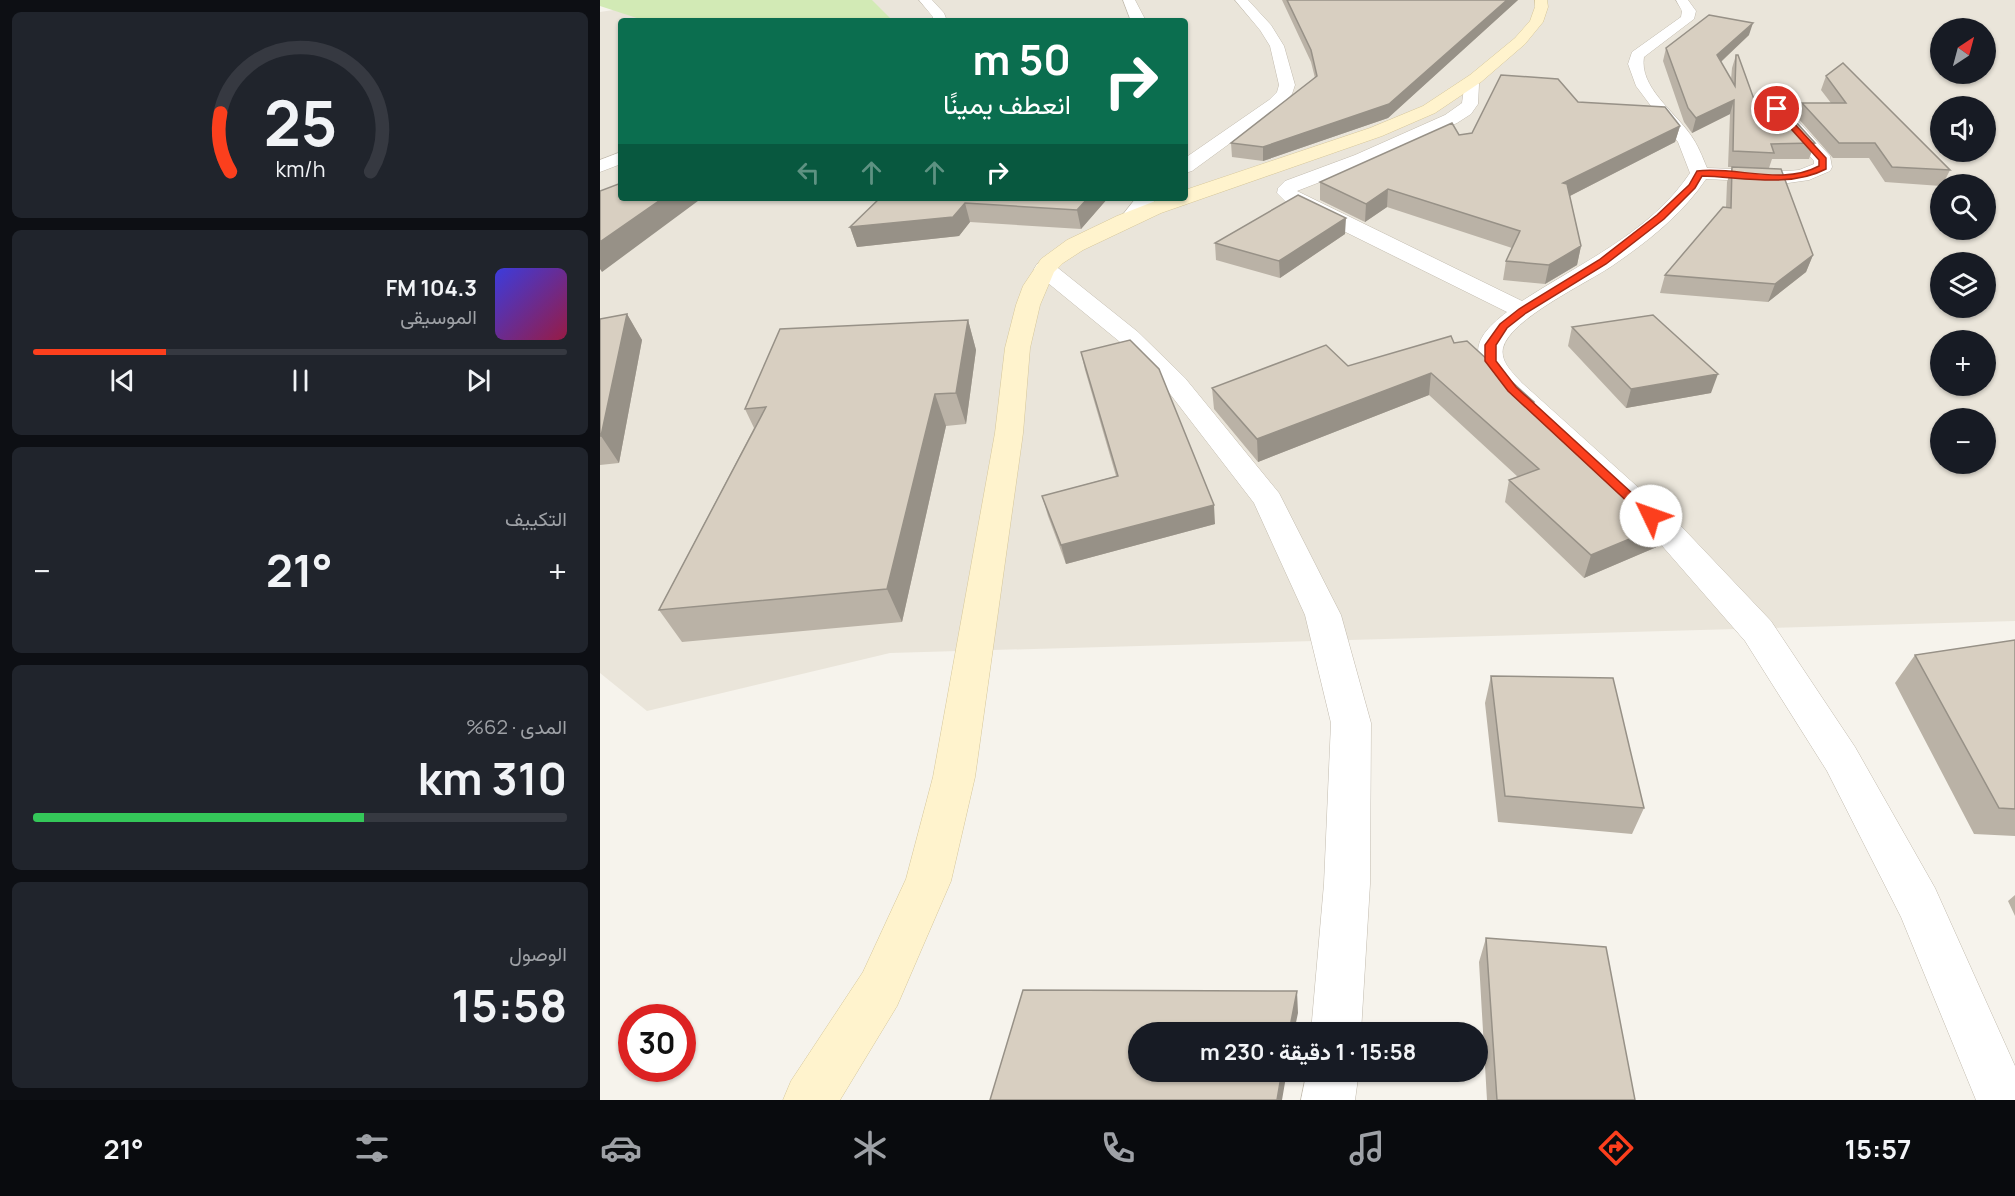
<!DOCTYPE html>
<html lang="ar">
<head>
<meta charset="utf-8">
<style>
	body { margin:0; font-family:Manrope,Vazirmatn,sans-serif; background:#20242c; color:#f1f3f6; direction:rtl; height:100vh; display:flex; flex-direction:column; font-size:22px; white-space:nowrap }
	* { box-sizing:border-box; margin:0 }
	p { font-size:20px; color:#9ea1a6 }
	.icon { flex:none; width:33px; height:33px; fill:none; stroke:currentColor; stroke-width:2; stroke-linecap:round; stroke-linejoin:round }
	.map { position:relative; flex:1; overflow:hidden; direction:ltr }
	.drawer { display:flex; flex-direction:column; gap:12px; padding:12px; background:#0d0f14; width:600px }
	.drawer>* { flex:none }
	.guide { position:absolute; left:18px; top:18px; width:570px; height:183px; border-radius:6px; box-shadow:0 2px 4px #0004; direction:rtl; background:#0b6e4f; color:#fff; overflow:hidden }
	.needle { width:39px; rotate:36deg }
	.buttons { position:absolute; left:1330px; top:18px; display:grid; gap:12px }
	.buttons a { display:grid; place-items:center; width:66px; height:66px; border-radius:50%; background:#171b24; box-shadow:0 2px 4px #0004; font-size:30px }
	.speed { position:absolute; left:18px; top:1004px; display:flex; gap:12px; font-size:30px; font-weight:700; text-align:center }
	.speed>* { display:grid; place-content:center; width:78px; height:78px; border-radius:50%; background:#171b24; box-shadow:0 2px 4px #0004; line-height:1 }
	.speed .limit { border:9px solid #d22; background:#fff; color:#111 }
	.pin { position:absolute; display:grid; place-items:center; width:51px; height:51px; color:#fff; margin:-26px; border:3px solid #fff; border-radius:50%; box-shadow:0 2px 6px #0007 }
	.me { position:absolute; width:66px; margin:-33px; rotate:312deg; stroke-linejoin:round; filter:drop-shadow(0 0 4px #0008) }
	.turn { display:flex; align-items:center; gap:21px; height:126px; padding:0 18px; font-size:27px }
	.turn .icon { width:78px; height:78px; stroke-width:2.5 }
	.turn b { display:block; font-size:42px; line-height:51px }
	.lanes { display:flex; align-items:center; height:57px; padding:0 18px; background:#0003; justify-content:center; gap:30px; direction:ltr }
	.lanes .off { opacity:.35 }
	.big { font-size:45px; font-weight:700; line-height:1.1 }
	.drawer .widget { flex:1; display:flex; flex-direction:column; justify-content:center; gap:9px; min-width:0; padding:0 21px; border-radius:9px; background:#20242c }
	.drawer .dial { align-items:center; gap:0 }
	.dial svg { height:156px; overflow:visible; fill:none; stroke:#363941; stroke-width:7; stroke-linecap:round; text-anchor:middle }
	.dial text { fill:#f1f3f6; stroke:none }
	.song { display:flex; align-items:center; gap:18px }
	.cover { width:72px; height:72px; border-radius:9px; background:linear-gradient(135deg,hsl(240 70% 55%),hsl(340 70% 35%)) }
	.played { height:6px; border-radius:3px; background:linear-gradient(90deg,#fc3f1d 25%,#363941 25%) }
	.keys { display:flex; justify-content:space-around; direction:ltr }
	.heat { display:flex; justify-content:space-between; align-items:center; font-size:33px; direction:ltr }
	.charge { height:9px; border-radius:4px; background:linear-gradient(90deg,#34c759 62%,#363941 0) }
	.trip { position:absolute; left:528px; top:1022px; width:360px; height:60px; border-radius:30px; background:#171b24; box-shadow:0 2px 4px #0004; font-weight:700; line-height:60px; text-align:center; direction:rtl }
	.tab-bar { display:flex; height:96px; justify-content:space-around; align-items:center; background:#090b0e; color:#9ea1a6 }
	.tab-bar .icon { width:42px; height:42px }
	.tab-bar .current { color:#fc3f1d }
	.tab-bar b { font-size:27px; color:#f1f3f6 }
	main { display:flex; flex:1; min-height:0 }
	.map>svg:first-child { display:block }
	.residential { fill:#eae5da; fill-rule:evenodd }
	.green { fill:#d2eab5 }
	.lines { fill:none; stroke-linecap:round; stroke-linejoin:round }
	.street-casing { stroke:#c2bbae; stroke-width:1 }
	.secondary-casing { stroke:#d6c79b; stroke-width:1 }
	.street { fill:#fff; fill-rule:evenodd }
	.secondary { fill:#fff3cd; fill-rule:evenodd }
	.wall { fill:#bab2a6 }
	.shaded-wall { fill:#979187 }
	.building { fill:#d8cfc1; stroke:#979187; stroke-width:1.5 }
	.route { fill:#fc3f1d; stroke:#a42913; stroke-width:1.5 }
</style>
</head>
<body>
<main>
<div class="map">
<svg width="1415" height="1100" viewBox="0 0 1415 1100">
	<rect width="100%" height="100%" fill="#f6f3ec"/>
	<path class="residential" d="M80,0h1335v621l-1125,32 -243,58 -47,-38v-661zM21,21h564v177h-564zM1341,28h45v46h-45zM1341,106h45v46h-45zM1341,184h45v46h-45zM1341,262h45v46h-45zM1341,340h45v46h-45zM1341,418h45v46h-45z"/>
	<path class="green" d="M0,0h272l21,21h-247l-46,-15z"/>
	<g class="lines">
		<g class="street-casing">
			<path id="street" d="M319,0h13l12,13 3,8h-14v-4z
				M523,0h12l11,21h-15z
				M635,0h13l23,25 13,21 11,39 -3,9 -11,12 -89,65 -7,2v-15l84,-58 8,-8 2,-7 -9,-39 -10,-16z
				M1076,0h12l8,11 -2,8 -50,38c-5,30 31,55 46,77 8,11 12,22 17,34l81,3 11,-1 15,-6v-3l-39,-46 8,-5 6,1 41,45 2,11 -2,4 -21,9 -21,3 -82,-4c-24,36 -59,63 -94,87 -25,17 -102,53 -109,82 -3,14 10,25 19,35l157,141 92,97 84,126 80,141 80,178v34h-39l-75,-183 -74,-146 -82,-130 -88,-101 -155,-145c-28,-36 -37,-51 5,-83l-220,-109 -10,-10 1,-5 7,-7 70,-26 90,-40 17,-12 3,-22h12l2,3 -1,20 -7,10 -14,9 -88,40 -72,28 225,110c58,-38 128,-68 168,-128l-12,-31 -42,-56 -8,-22 4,-12 49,-35 1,-6z
				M21,152v12l-21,8v-12z
				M536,198h21c-9,12 -17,27 -33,23l-3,-4z
				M445,262l8,2 85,68 47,46 94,115 62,122 30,108 -1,161 -9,148h-50l13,-148 7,-161 -26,-108 -51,-112 -87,-113 -47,-48 -83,-68 -3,-5 3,-5z
				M707,1071h52l-4,29h-54z"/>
		</g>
		<g class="secondary-casing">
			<path id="secondary" d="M935,0h12l1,7 -5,15 -18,22 -44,38 -46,31 -53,23 -221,77 -78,37 -20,13 -9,9 -14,33 -10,43 -7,85 -48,344 -24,104 -54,125 -57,94h-57l8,-19 72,-109 43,-93 27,-102 62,-344 10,-85 11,-43 7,-19 18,-27 26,-19 50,-24 46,-18h22v-8l185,-62 53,-22 47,-31 45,-37 15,-17 5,-14z"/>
		</g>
		<use href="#street" class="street"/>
		<use href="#secondary" class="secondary"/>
	</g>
	<path class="wall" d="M682,0h236l-130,118 -125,43 -31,-4 -1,-14 84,-65 -4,-16z
		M1149,35l-28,27 10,18 1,-12 4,-13 19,47 60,41 -6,16h-37l-3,9 44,87 -7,17 -38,30 -108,-9 5,-18 61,-68 1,-25 5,-15h-4l2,-53 -38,19 -8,-11 -21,-61 3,-13z
		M1226,76l124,94 -7,14h-2v2l-56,-4 -16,-24h-36l-36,-41 5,-14h29l-10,-13z
		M978,102l102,24 -5,16 -105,54 11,50 -4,19 -32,19 -42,-4 3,-19 6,-13 -125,-41 -22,15 -45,-22v-18l139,-47 13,-2z
		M280,198h228l-27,31 -111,-7 -11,14 -102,11 -7,-20z
		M745,234l-65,44 -64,-18 -1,-17z
		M27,314l15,26 -23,123 -19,2v-146z
		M368,320l8,30 -10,74 -20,2 -44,196 -220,20 -23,-32 95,-182 -9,-19z
		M972,327l139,66 -85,15 -58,-62z
		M854,343l80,59 -1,9 126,135 -75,32 -79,-76 4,-22 9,-3 -89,-82 -171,67 -44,-53 -2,-21 136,-22z
		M481,352l134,172 -149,40 -18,-48 -6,-20 74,-20 -31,-106z
		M1415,640v196l-41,-2 -79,-151 20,-28z
		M891,676l153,132 -12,26 -134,-12 -13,-119z
		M1415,895v21l-7,-15z
		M886,938l149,162h-148l-8,-138z"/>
	<path class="shaded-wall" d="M907,0h11l-130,118 -125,43v-14z
		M1153,23l-4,12 -36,34 4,-14z
		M1134,100l-4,14 -38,19 4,-15z
		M1080,126l-5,16 -115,59 3,-18z
		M788,189l-1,18 -22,15 1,-18z
		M63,198h39l-100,74 -2,-3v-27z
		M488,198h20l-27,31 -4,-19z
		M365,203l5,19 -11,14 -102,11 -7,-20z
		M746,218l-1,16 -65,44 -1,-17z
		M981,246l-4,19 -32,19 4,-19z
		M1213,255l-7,17 -38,30 7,-18z
		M27,314l15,26 -23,123 -18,-27z
		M368,320l8,30 -10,74 -10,-31z
		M831,373l-2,22 -171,67 -1,-23z
		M1118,374l-7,19 -85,15 5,-19z
		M335,394l11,32 -44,196 -15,-33z
		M934,402l-4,22 -5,-19z
		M614,505l1,19 -149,40 -5,-19z
		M1068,523l-9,23 -75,32 7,-23z
		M697,991l1,22 -4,19h-5z
		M682,1071h5l-5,29h-5z"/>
	<path class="building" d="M687,0h220l-118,104 -126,43 -32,-4 86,-67 -6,-26z
		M1109,15l44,8 -36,32 18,31 1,-31h2l17,47h23l37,41 -44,1 3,9 -41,-2 1,-51 -38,18 -8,-10 -22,-60z
		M1243,63l107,107 -58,-3 -17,-24h-36l-37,-40h44l-20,-27z
		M901,75l57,4 20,23 87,5 15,19 -117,57 4,1 14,62 -32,19 -43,-4 14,-30 -132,-42 -22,15 -46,-22 132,-59 7,12 13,-2z
		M1132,167l49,2 32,86 -38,29 -110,-9 58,-68 8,1z
		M21,183v15h42l-63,44v-51z
		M698,195l48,23 -67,43 -64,-18z
		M280,198h208l-11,12 -112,-7 -12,14 -103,10z
		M27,314l-26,122h-1v-117z
		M1053,315l65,59 -87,15 -59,-62z
		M368,320l-12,73 -21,1 -48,195 -228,21 107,-203 -21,2 35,-80z
		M851,336l3,7 13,-2 67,61 -9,3 143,118 -77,32 -82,-75 30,-11 -108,-96 -174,66 -45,-51 114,-43 22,21z
		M530,340l29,29 55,136 -153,40 -19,-49 76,-20 -37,-124z
		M1415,640v169l-16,-1 -84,-153z
		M891,676l122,2 31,130 -139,-12z
		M886,938l120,9 29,153h-138z
		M423,990l274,1 -8,41h-151v39h144l-5,29h-287z"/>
	<path class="route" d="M1175,108h5l46,50v11c-36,19 -84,8 -124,7l-7,12 -31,31 -58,45 -80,49 -19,15 -11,17v16l20,26 141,129 -2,3h-9l-138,-128 -23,-30v-16l15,-21 19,-15 80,-49 58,-45 32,-30 8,-14c40,-5 85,15 122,-5v-6l-44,-49z"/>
</svg>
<div class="buttons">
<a><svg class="needle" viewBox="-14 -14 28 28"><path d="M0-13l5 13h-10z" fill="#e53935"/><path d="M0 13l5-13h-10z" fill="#9ea1a6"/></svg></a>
<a><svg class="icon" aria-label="sound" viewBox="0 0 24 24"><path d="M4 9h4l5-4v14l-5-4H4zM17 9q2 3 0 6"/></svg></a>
<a><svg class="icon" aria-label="search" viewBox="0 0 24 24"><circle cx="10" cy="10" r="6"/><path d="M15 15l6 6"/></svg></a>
<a><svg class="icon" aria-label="layers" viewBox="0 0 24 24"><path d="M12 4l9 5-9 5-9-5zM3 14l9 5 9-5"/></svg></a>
<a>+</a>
<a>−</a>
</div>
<div class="speed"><div class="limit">30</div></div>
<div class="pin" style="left:1177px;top:109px;background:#d93025"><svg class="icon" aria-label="arrive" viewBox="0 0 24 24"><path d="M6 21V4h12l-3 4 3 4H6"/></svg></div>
<svg class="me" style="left:1051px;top:516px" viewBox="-20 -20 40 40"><circle r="19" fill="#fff"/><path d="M0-13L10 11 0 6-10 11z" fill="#fc3f1d"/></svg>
<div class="trip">15:58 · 1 دقيقة · 230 m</div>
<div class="guide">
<div class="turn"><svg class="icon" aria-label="right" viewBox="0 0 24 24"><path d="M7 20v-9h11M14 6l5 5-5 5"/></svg><div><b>50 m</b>انعطف يمينًا</div></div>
<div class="lanes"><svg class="icon off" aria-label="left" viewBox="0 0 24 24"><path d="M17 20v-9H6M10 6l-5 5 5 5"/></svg><svg class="icon off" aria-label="ahead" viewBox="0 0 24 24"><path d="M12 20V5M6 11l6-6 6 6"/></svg><svg class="icon off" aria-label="ahead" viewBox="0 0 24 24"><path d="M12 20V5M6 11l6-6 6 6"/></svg><svg class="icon" aria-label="right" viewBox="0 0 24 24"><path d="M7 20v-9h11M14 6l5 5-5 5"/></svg></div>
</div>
</div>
<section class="drawer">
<div class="widget dial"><svg viewBox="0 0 100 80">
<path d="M14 69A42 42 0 1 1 86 69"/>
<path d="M14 69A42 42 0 0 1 9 39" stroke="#fc3f1d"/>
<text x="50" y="56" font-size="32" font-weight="700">25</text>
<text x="50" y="72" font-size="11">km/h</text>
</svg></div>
<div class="widget">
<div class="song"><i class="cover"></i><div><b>104.3 FM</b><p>الموسيقى</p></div></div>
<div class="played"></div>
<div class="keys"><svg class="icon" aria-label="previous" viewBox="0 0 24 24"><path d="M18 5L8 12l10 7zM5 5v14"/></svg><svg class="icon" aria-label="pause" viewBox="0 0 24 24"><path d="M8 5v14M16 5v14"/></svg><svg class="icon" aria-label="next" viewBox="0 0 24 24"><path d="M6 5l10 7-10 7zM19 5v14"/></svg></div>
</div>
<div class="widget"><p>التكييف</p>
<div class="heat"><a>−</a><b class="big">21°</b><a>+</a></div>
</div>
<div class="widget"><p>المدى · 62%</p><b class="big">310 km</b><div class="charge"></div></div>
<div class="widget"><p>الوصول</p><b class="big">15:58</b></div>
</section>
</main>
<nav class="tab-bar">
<b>15:57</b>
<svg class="icon current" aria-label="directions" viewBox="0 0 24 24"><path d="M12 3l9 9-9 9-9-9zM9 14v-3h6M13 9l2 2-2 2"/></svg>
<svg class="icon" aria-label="music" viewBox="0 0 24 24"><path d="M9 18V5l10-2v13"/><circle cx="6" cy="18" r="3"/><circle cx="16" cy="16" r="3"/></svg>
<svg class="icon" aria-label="phone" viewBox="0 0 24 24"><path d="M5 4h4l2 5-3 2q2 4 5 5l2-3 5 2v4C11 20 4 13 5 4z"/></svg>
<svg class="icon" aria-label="climate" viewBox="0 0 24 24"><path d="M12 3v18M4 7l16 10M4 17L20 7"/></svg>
<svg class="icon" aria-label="car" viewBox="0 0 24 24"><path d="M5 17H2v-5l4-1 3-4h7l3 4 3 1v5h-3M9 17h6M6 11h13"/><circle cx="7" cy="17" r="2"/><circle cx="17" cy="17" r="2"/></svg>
<svg class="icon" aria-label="filters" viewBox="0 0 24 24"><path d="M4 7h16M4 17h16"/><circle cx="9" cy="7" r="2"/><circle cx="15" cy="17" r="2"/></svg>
<b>21°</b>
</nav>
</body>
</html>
